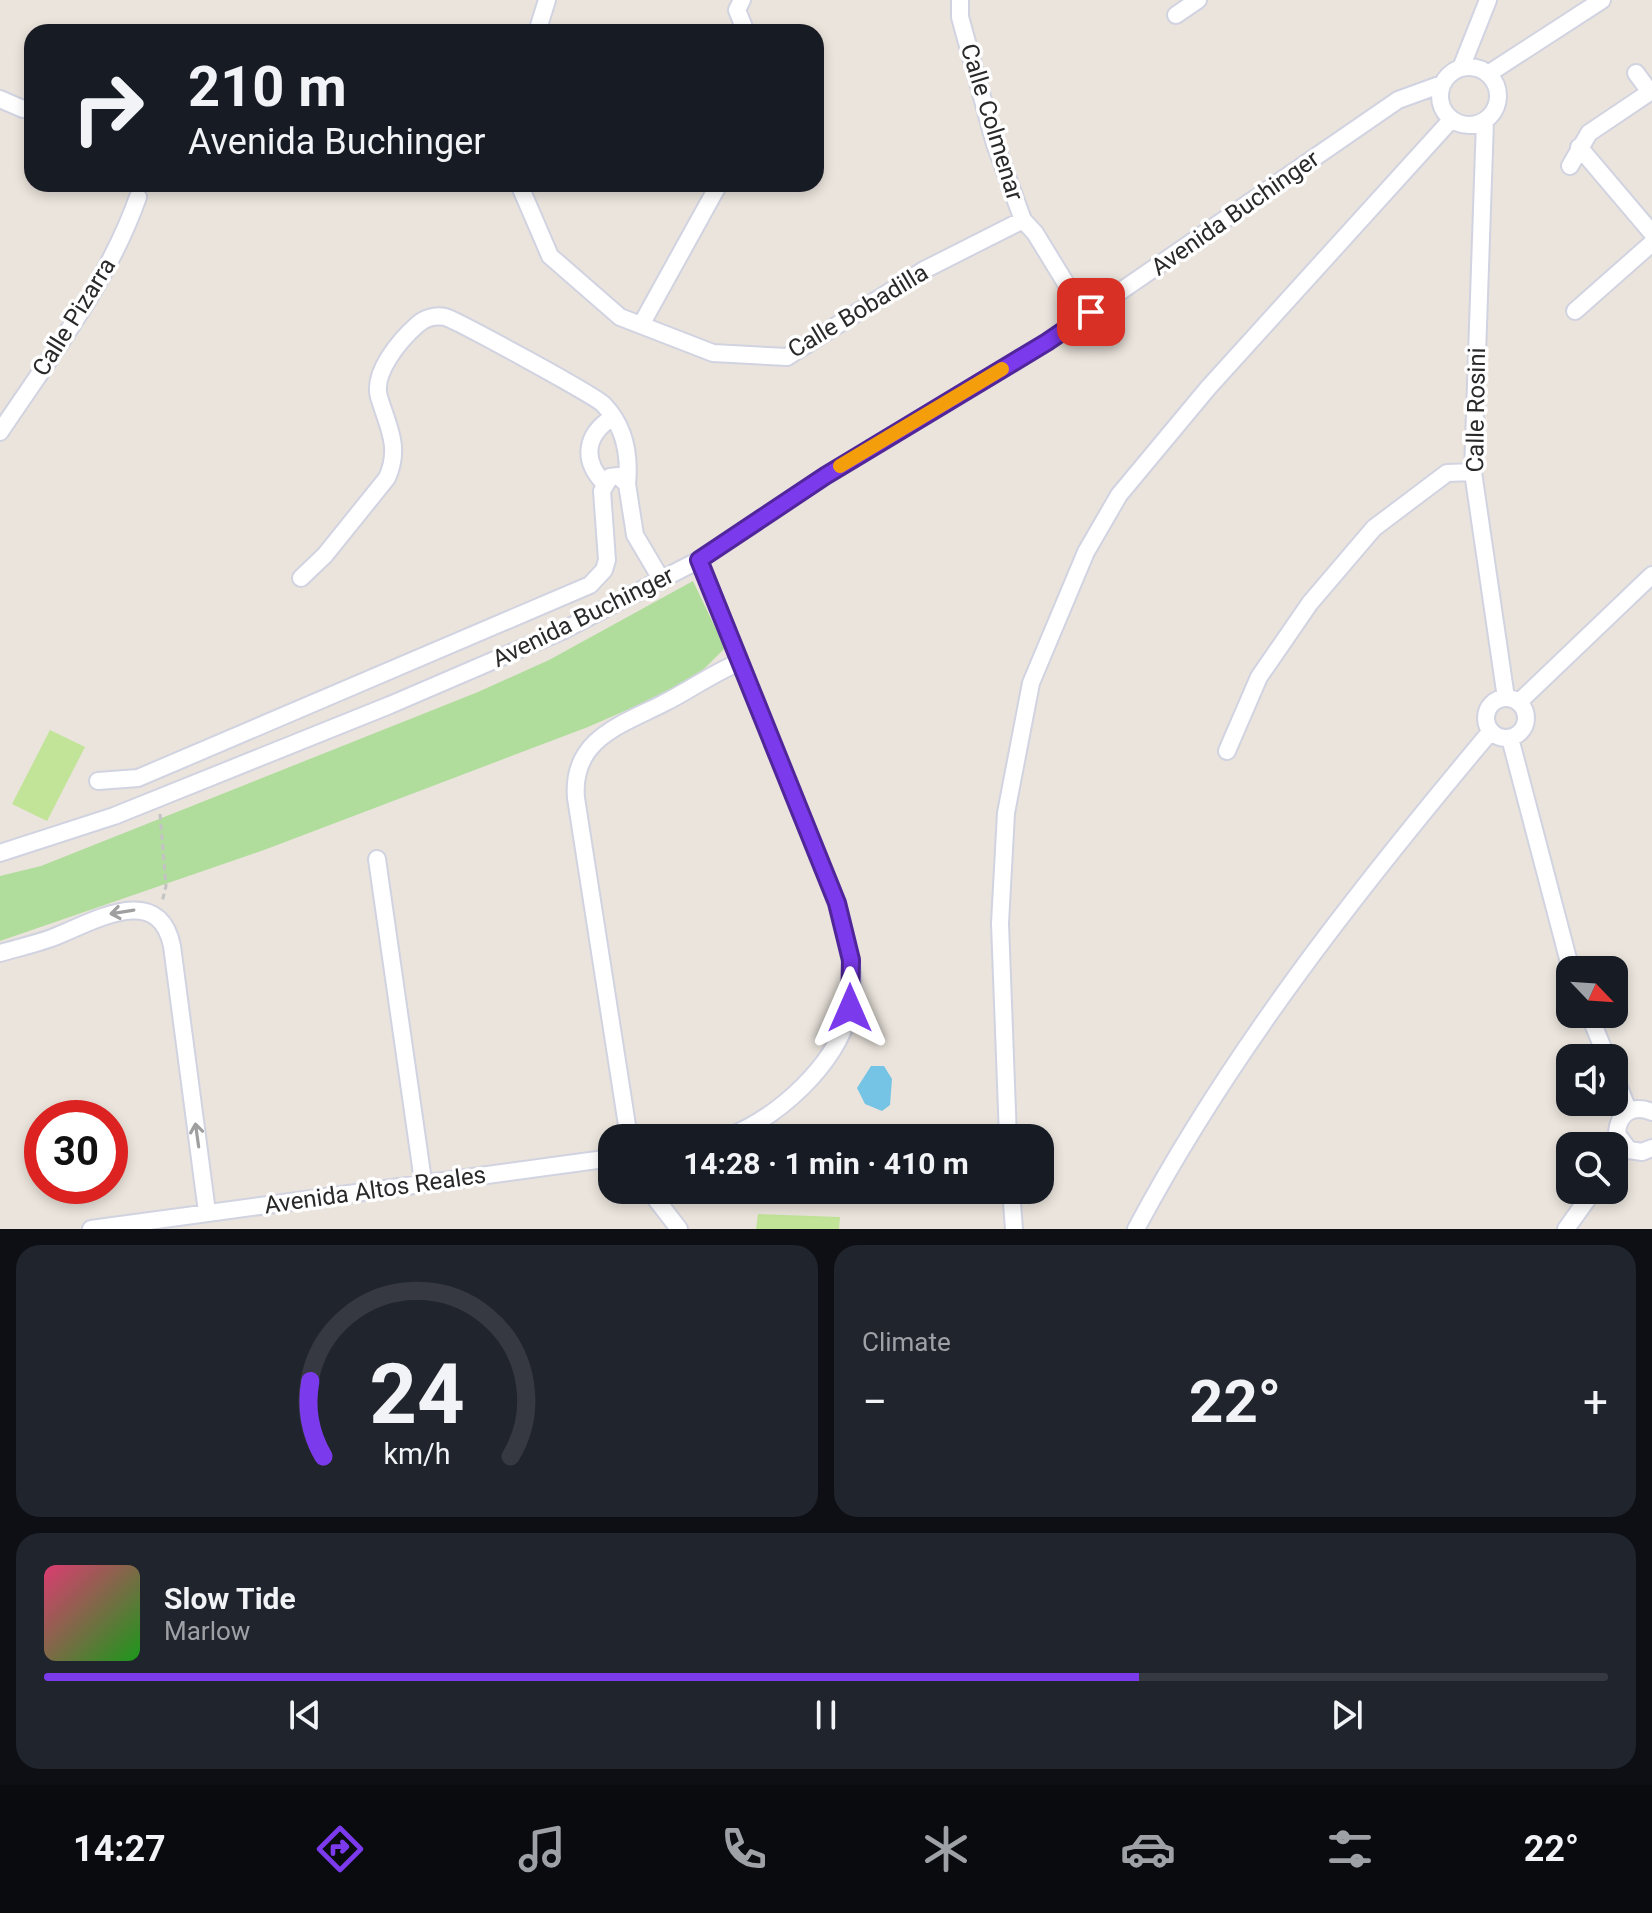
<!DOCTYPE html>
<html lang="en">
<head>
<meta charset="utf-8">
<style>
	body { margin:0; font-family:Roboto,sans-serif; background:#20242c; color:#f1f3f6; height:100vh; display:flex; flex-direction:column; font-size:30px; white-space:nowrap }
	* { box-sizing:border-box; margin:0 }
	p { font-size:26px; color:#9ea1a6 }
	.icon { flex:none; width:44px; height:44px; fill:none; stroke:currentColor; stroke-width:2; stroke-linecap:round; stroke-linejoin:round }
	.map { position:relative; height:1229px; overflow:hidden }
	.details { display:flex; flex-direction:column; gap:16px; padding:16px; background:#0d0f14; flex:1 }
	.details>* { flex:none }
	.guide { position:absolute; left:24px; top:24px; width:800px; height:168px; border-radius:24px; box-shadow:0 4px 12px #0003; background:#171b24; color:#f1f3f6; overflow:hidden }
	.needle { width:52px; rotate:115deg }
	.tools { position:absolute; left:1556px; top:956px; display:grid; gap:16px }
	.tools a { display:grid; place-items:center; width:72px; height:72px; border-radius:16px; background:#171b24; box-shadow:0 4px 12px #0003; font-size:40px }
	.speed { position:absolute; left:24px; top:1100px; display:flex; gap:16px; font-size:40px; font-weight:700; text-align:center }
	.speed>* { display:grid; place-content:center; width:104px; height:104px; border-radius:50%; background:#171b24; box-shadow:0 4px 12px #0003; line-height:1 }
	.speed .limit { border:12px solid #d22; background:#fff; color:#111 }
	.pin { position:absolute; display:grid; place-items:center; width:68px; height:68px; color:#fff; margin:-34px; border-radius:16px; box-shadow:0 4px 12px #0006 }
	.me { position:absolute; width:88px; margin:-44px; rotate:0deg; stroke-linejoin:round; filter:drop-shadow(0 0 6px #0008) }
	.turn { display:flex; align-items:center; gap:28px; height:168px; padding:0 32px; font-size:36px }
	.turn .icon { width:104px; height:104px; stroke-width:2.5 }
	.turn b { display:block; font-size:56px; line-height:68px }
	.big { font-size:60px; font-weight:700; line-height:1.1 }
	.details .tile { flex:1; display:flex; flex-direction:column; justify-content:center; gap:12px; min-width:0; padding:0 28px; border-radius:24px; background:#20242c }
	.details .dial { align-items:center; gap:0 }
	.dial svg { height:208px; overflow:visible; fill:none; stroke:#363941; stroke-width:7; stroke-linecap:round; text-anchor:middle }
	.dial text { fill:#f1f3f6; stroke:none }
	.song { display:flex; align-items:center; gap:24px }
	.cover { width:96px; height:96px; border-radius:12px; background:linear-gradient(135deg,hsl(340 70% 55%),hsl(120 70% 35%)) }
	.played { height:8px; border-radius:4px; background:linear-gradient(90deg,#7c3aed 70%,#363941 70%) }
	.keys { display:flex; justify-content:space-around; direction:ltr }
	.heat { display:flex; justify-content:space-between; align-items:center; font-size:44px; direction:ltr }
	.details .tiles { flex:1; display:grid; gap:16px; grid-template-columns:1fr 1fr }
	.tile:last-child { grid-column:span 2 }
	.trip { position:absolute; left:598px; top:1124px; width:456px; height:80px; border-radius:24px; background:#171b24; box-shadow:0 4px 12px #0003; font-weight:700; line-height:80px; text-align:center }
	.tabs { display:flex; height:128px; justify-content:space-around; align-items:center; background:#090b0e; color:#9ea1a6 }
	.tabs .icon { width:56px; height:56px }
	.tabs .active { color:#7c3aed }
	.tabs b { font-size:36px; color:#f1f3f6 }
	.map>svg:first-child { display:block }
	.green { fill:#b0dd9c }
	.pitch { fill:#c1e498 }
	.water { fill:#75c4e5 }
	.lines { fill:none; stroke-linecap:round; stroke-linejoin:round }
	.minor-casing { stroke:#d1d3e1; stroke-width:20 }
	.path { stroke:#c3c3c3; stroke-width:3; stroke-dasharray:6 4; stroke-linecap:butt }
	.minor { stroke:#fff; stroke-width:16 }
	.oneway { stroke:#9f9f9f }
	.route-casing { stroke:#51269a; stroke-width:20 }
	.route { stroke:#7c3aed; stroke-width:14 }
	.slow { stroke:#f59e0b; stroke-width:14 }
	.labels { text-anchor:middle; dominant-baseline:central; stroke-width:7; stroke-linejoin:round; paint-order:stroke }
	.street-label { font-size:24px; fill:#292929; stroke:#fff }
</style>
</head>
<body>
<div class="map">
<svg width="1652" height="1229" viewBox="0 0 1652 1229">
	<rect width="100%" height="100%" fill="#eae4dc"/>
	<path class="green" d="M693,581l32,67 -20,20 -30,21 -87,38 -324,123 -264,91v-65l41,-10 437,-174 71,-32z"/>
	<path class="pitch" d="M50,730l35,17 -38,74 -35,-17z
		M758,1214l82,3 -1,12h-83z"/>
	<path class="water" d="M871,1066h13l8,13 -2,26 -8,6 -17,-7 -8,-16z"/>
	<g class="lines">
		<g class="minor-casing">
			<path id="minor" d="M742,0l-5,10 9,22
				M960,0v17l35,127 28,76 12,13 49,80 7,-1
				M1176,15l22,-15
				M537,32l10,-32
				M1440 96a29 29 0 1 1 58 0a29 29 0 1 1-58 0Z
				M1461,68l27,-68
				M1488,74l114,-74
				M0,99l23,10 9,-2
				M1485,121l-12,351 33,226
				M1579,147l73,86
				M1570,166l19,-33 61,-41 -14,-19
				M519,184l31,72 70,61 93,36 74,4 137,-87 99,-50
				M1575,311l77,-68
				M641,325l78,-141
				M0,432c50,-75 108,-150 138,-235
				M604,483c-23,-24 -18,-49 9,-66
				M699,560l138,343c8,33 21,71 13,105 -12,56 -72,110 -125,130
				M301,578l24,-23 62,-77c14,-31 1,-51 -8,-81 -7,-24 21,-57 38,-72 7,-7 18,-10 28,-8 11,3 153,80 159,88 21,22 26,49 23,79
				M1486 718a20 20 0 1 1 40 0a20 20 0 1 1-40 0Z
				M1519,702l133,-127
				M1510,738l61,232
				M1227,751l32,-74 51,-74 64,-75 73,-55 26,-1
				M98,781l40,-3 452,-193 14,-15 3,-10 -5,-69 8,-14 8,-1 9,8 8,51 26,44
				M0,853l114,-37 276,-111 172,-74 137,-71 126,-84 222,-134 351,-242 44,-16
				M377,859l46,322
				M0,953c20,-6 41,-10 59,-18 37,-15 100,-52 113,11l35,266
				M1589,1014l18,44
				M1614,1075l14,35
				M1652,1112c-19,-8 -34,1 -35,22l12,16 13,2 10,-4
				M629,1138l-53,-340c-5,-59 45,-73 88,-95 26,-13 49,-30 76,-41
				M1008,1138l-8,-215 6,-110 25,-130 55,-131 33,-57 89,-107 243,-268
				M649,1190l30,39
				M1011,1190l3,39
				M91,1229l521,-71
				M1136,1229c96,-180 224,-342 355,-498
				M1566,1229l28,-39"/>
		</g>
		<path class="path" d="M160,814l6,72 -4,16"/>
		<use href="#minor" class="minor"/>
	</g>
	<defs><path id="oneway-shaft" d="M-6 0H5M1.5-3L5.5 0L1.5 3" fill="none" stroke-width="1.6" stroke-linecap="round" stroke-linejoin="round" transform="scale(2)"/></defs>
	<g class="oneway">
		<use href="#oneway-shaft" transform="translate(122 912) rotate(171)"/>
		<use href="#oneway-shaft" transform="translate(197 1135) rotate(-98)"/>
	</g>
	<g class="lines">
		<g class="route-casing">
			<path id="route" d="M850,1008l1,-48 -14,-57 -138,-343 126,-84 222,-134 44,-30"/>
		</g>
		<use href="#route" class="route"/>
		<path class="slow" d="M840,466l162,-97"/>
	</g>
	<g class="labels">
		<g class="street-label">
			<text transform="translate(992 122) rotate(73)">Calle Colmenar</text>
			<text transform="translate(1235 213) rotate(-35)">Avenida Buchinger</text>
			<text transform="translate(858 311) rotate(-31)">Calle Bobadilla</text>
			<text transform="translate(74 317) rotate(-58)">Calle Pizarra</text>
			<text transform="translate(1476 410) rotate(-89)">Calle Rosini</text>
			<text transform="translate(583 617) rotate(-26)">Avenida Buchinger</text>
			<text transform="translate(375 1190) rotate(-8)">Avenida Altos Reales</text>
		</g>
	</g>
</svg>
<div class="tools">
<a><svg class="needle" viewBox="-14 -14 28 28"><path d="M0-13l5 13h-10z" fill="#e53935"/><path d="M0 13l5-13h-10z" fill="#9ea1a6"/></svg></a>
<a><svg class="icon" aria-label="sound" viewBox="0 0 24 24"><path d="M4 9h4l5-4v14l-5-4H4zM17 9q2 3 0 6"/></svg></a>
<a><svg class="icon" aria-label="search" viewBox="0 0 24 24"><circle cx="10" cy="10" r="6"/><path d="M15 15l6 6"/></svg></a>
</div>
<div class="speed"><div class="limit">30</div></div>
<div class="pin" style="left:1091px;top:312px;background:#d93025"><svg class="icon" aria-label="arrive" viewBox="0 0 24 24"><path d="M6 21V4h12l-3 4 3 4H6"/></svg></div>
<svg class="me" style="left:850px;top:1008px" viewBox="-20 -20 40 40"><path d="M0-17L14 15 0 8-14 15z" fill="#7c3aed" stroke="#fff" stroke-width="4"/></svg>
<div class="trip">14:28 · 1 min · 410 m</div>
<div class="guide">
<div class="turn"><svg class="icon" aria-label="right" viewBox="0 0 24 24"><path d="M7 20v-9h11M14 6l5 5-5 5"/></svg><div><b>210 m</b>Avenida Buchinger</div></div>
</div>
</div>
<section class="details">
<div class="tiles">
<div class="tile dial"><svg viewBox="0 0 100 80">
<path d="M14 69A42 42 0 1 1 86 69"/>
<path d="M14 69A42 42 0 0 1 9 40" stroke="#7c3aed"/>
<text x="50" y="56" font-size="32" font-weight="700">24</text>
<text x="50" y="72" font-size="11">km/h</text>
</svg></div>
<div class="tile"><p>Climate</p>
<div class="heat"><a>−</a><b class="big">22°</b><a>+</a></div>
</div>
<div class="tile">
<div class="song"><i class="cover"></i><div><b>Slow Tide</b><p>Marlow</p></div></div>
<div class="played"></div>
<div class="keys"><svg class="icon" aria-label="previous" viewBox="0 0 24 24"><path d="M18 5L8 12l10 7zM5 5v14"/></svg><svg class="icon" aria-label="pause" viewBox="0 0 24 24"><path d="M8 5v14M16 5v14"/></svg><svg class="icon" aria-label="next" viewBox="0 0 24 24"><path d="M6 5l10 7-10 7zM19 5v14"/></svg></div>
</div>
</div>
</section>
<nav class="tabs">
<b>14:27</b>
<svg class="icon active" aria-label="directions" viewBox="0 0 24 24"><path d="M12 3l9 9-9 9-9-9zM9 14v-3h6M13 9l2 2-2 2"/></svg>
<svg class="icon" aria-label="music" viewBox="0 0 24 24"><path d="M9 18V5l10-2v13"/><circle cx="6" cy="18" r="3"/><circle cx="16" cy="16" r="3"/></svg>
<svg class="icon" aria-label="phone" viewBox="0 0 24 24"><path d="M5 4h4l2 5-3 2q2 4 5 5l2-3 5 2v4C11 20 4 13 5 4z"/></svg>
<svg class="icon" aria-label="climate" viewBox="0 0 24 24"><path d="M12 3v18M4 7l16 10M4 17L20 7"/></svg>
<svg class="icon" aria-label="car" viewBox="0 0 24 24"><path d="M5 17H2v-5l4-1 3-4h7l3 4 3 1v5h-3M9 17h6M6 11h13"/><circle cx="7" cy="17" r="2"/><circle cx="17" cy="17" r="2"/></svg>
<svg class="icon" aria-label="filters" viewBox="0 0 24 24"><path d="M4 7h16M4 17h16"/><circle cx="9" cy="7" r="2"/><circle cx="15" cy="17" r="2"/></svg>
<b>22°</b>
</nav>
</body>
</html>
